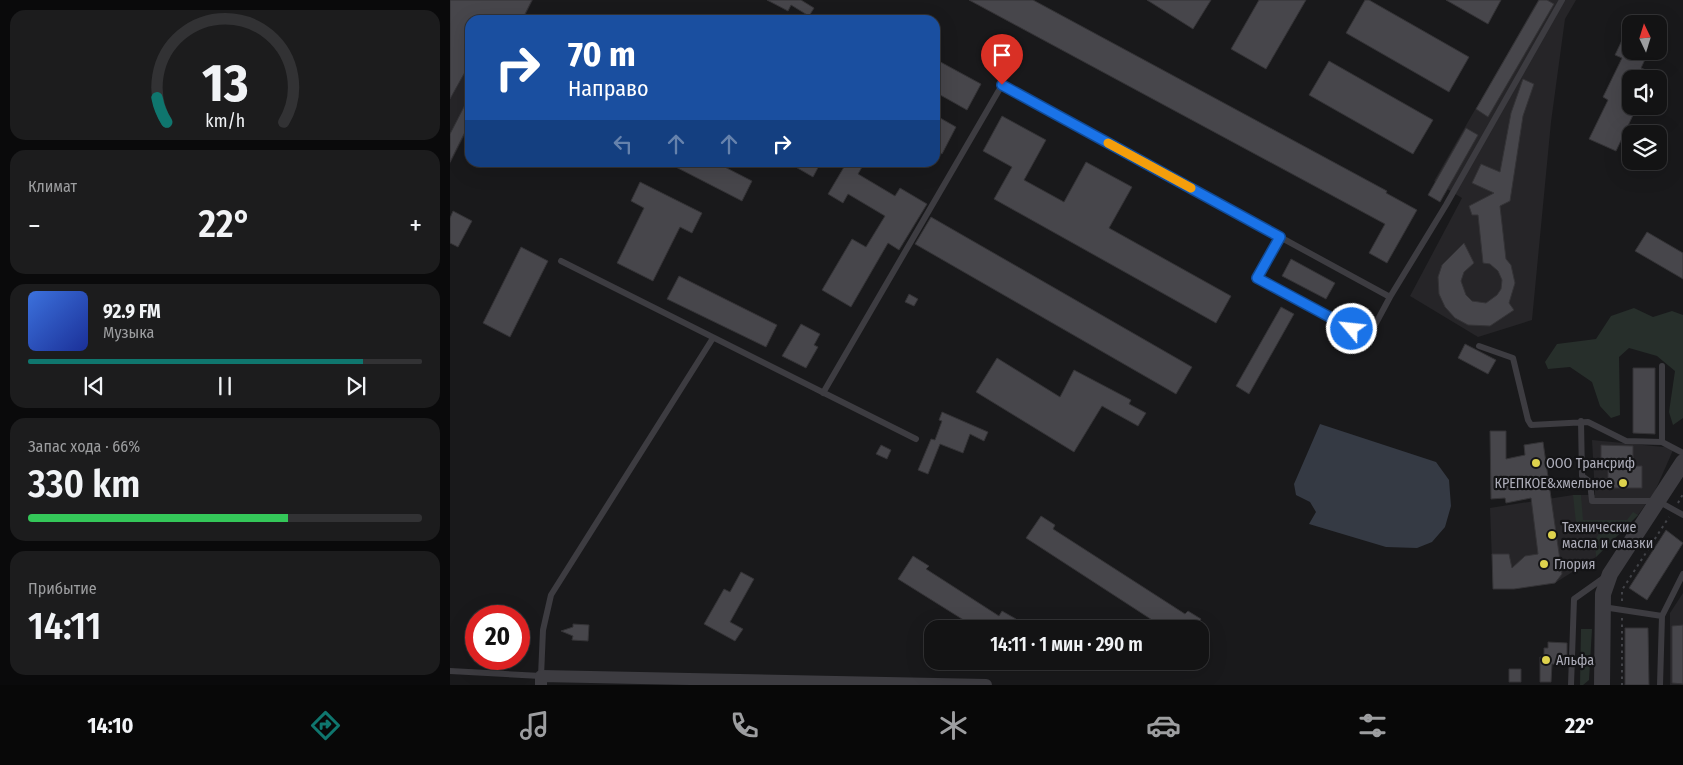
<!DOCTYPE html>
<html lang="ru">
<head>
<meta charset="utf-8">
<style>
	body { margin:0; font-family:"Fira Sans Condensed",sans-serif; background:#1c1c1d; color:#f1f3f6; height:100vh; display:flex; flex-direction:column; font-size:19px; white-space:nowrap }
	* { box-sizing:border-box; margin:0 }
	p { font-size:16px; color:#9d9ea0 }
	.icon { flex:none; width:28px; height:28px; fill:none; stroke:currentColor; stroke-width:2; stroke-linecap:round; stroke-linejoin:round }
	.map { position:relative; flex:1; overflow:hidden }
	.panel { display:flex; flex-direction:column; gap:10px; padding:10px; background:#0a0a0b; width:450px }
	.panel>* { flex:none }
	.banner { position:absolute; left:15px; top:15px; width:475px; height:152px; border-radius:15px; box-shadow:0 5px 20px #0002,0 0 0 1px #323234; background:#1a4fa0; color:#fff; overflow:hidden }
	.needle { width:32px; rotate:356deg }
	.tools { position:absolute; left:1172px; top:15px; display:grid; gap:10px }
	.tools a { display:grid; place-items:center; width:45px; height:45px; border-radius:10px; background:#131314; box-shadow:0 5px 20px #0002,0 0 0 1px #323234; font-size:25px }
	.speed { position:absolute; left:15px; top:605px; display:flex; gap:10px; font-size:25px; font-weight:700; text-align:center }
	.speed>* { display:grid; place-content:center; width:65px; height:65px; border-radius:50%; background:#131314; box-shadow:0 5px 20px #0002,0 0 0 1px #323234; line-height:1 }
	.speed .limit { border:8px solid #d22; background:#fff; color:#111 }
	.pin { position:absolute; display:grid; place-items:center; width:42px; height:42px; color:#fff; margin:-51px -21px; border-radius:50% 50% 50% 0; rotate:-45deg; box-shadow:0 0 5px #0007 }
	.pin .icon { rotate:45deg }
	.me { position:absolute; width:55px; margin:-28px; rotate:298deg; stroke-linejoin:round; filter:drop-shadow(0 0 4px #0008) }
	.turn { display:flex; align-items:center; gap:18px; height:105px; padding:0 20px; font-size:22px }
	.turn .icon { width:65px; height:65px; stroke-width:2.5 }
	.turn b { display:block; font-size:35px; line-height:42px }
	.lanes { display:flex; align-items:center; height:48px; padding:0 20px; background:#0003; justify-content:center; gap:25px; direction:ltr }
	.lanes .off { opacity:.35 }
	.big { font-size:38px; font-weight:600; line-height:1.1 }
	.panel .widget { flex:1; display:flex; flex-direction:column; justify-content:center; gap:8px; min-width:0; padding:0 18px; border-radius:15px; background:#1c1c1d }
	.panel .dial { align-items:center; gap:0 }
	.dial svg { height:130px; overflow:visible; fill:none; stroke:#323234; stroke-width:7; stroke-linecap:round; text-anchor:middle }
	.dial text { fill:#f1f3f6; stroke:none }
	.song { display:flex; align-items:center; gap:15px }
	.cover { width:60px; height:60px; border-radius:8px; background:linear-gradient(135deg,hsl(220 70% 55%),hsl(230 70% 35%)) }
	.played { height:5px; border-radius:2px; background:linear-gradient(90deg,#0f766e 85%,#323234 85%) }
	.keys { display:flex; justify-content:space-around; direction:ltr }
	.heat { display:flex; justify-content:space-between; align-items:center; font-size:28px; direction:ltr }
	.charge { height:8px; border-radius:4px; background:linear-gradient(90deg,#34c759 66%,#323234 0) }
	.trip { position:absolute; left:474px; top:620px; width:285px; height:50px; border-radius:15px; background:#131314; box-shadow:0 5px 20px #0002,0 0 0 1px #323234; font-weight:600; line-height:50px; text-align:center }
	.dock { display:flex; height:80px; justify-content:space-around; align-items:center; background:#080808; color:#9d9ea0 }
	.dock .icon { width:35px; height:35px }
	.dock .on { color:#0f766e }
	.dock b { font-size:22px; color:#f1f3f6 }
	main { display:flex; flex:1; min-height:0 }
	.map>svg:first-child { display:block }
	.built { fill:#262528 }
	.green { fill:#272f2b }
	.water { fill:#353a44 }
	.building { fill:#47464b; stroke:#343336 }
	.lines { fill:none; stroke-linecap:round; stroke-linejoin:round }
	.path { stroke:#424348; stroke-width:2; stroke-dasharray:2.5 4; stroke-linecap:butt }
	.service { stroke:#3d3c41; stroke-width:6 }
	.minor { stroke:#3d3c41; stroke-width:12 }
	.tertiary { stroke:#3d3c41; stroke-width:16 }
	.route-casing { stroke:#114b97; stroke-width:12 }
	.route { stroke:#1a73e8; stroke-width:9 }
	.slow { stroke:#f59e0b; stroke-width:9 }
	.poi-dot { fill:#ded24d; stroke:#141416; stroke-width:2 }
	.labels { text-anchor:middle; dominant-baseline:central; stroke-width:4.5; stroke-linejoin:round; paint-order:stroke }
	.poi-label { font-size:14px; fill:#adadb9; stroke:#141416; text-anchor:start }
</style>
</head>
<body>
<main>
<section class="panel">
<div class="widget dial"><svg viewBox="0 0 100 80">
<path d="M14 69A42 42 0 1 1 86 69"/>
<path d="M14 69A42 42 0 0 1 8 54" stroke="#0f766e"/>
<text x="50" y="56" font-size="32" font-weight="700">13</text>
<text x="50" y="72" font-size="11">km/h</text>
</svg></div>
<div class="widget"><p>Климат</p>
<div class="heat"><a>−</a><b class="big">22°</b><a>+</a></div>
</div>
<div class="widget">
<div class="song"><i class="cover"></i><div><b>92.9 FM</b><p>Музыка</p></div></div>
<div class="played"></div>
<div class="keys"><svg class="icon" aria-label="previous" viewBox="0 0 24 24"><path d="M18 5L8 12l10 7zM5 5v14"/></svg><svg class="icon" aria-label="pause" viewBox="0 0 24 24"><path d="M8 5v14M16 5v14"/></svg><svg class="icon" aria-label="next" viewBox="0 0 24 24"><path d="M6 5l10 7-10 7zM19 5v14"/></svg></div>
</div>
<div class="widget"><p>Запас хода · 66%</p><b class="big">330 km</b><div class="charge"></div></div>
<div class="widget"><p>Прибытие</p><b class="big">14:11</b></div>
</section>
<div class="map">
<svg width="1233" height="685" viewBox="0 0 1233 685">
	<rect width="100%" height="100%" fill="#19191b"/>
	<path class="built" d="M0,0h83l-10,20h-53v105l-20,39z
		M1088,0h38l-11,19 -14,103 -19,198 -54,17 -68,-41 52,-98 -28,-17z
		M1142,440l82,8 -19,43 -17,24 -42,42 -41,26 -41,6h-21l-3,-81 83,-13h22z
		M1233,593v92h-13v-72z"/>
	<path class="green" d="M1184,308l19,9 19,-6 11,4v103l-10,7 -4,-13 6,-41 -18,-15 -28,-8 -10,9 1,58 -9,3 -11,-12 -8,-24 -22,-15 -22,2 -3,-7 12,-18 39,-5 15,-23z
		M1123,495h8l2,25h44l6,-8 5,3 -42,42 -1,-17 11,-17h-30z
		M1131,629h11l-3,51 -6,5h-3z"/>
	<path class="water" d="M870,424l116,38 13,18 2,26 -6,21 -13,15 -15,6 -31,-1 -77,-23 7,-12 -6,-10 -14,-7 -2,-11z"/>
	<path class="building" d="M0,0h82l-10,20h-52v43l-20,36z
		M317,0h34l13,8 -5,8 -18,-11 -3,6z
		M519,0h64l354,191 -1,2 31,17 -30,53 -18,-10 16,-29z
		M697,0h64l-18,29z
		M809,0h47l-40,69 -35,-20z
		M915,0h4l100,57 -20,35 -103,-59z
		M996,0h55l-13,24z
		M1089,0h8l7,4 -66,113 -12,-8z
		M1181,21v30h18l-8,17 5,2 -4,9h-11v22l-3,7 7,3 -19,40 -27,-12 19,-39 -5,-3 19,-39 -7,-3z
		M485,59l46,25 -14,26 -32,-18z
		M879,61l104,59 -20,34 -104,-59z
		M1073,79l11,5 -11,32 -13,85 -10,5 6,53 5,6 4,18 -6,20 5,7 -24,16 -22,-1 -13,-7 -10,-11 -6,-13 -1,-17 4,-12 22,-22 10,20 -10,9 -3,9 5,14 6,6 14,2 11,-8 4,-6 1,-9 -4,-9 -8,-7 -7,-1 -5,-48h-6l-3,-9 25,-13 -22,-10 9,-19 19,8 11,-59z
		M20,95v27l-20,40v-28z
		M485,115l21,12 -14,27 -7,-4z
		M552,116l44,24 -22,40 40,22 22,-40 46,25 -23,41 122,68 -15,27 -222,-124 18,-32 -29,-16z
		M1016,128l12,7 -38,67 -12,-7z
		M216,162h49l37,19 -10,20z
		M337,162h34l-8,15z
		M397,162h7l8,5 -4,7 37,22 5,-8 27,16 -28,46 -11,-7 -37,64 -29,-17 30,-51 14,8 19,-31 -37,-22 -5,9 -15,-9z
		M190,182l62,31 -10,20 -12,-6 -27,54 -36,-18 27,-55 -13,-7z
		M3,211l19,10 -14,26 -8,-4v-25z
		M481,217l261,150 -16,27 -261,-150z
		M1197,232l36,21v26l-48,-28z
		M71,247l27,14 -38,76 -27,-14z
		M841,259l44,24 -9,16 -44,-23z
		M229,276l98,49 -11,22 -99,-48z
		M459,294l9,5 -4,7 -9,-4z
		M831,307l13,7 -45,80 -13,-8z
		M351,324l19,10 -6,11 4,2 -12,21 -24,-12z
		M1015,344l31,16 -8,14 -30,-16z
		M547,358l63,39 14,-27 57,30 -2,4 17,9 -8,13 -36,-20 -28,46 -98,-60z
		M1183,368h22v66l-22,-1z
		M492,412l46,20 -4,9 -14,-7 -7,19 -23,-9 -12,30 -10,-4 13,-31 4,1 7,-19 -3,-1z
		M1040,431h16v28l19,-4 -1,-10 19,-3 19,132 -7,9 -41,6h-21l-1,-35h17l3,14 13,-12 13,-2 -7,-56 -25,5 -1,-5 -14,1z
		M431,445l10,5 -4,9 -11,-5z
		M1151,445l32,1v20h9v22h-34v-22h-7z
		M591,516l14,9 -2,4 132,85 3,-3 13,8 -7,10h-28l-140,-91z
		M1216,530l17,13 -36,57 -18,-12z
		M463,556l16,10 -3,3 73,47 3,-5 14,8 -6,10h-32l-80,-50z
		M291,572l13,7 -24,43 13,7 -8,12 -31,-17 20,-35 6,3z
		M123,624l16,1 -1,16 -16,-1 1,-4 -12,-5 12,-4z
		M1233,625v59l-11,-1v-57z
		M1175,628h23l1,57h-24z
		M1098,642l19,1v22l-15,-1 -1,18h-11v-25l4,1v-10h4z
		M1059,669h12v13h-12z"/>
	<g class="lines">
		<path class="path" d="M1228,503l5,-9
			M1172,601v-11l47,-73
			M1172,618v67"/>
		<path class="service" d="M830,237l110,60 56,-92 116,-205
			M111,261l355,178
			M1029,346l34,12 15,62 3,5 57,-3 38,19 36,1 21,11
			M1212,366v76
			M373,393l179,-308 278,152 -23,41 111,60 22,-41
			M1131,421l1,55 8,6 2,19h66l25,14
			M1153,607l59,9
			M0,671l91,5 2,-46 8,-35 162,-257
			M1121,685l3,-86 31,-22
			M1210,685l2,-69 21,-42"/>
		<path class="minor" d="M91,685v-9l445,9"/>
		<path class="tertiary" d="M1152,685l1,-91 7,-20 73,-112"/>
	</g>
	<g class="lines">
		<g class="route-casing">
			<path id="route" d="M552,85l278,152 -23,41 95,51"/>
		</g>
		<use href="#route" class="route"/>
		<path class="slow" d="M658,143l83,45"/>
	</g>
	<g class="poi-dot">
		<circle cx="1086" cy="463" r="5"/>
		<circle cx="1173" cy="483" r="5"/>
		<circle cx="1102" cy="535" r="5"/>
		<circle cx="1094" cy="564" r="5"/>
		<circle cx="1096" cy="660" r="5"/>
	</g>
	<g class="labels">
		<g class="poi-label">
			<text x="1096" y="463">ООО Трансриф</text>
			<text x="1163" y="483" text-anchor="end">КРЕПКОЕ&amp;хмельное</text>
			<text x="1112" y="527">Технические<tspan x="1112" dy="16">масла и смазки</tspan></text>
			<text x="1104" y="564">Глория</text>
			<text x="1106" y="660">Альфа</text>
		</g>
	</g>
</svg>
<div class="tools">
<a><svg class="needle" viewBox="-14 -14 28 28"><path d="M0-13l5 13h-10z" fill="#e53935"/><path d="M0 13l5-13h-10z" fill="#9d9ea0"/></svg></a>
<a><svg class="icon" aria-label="sound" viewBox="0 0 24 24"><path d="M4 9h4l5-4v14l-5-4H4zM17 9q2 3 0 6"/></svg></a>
<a><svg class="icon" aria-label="layers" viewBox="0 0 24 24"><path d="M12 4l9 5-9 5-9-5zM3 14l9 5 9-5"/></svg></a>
</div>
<div class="speed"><div class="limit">20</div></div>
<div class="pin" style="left:552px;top:85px;background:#d93025"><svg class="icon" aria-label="arrive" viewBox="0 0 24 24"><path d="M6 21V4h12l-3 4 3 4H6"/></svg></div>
<svg class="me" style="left:902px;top:329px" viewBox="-20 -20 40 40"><circle r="17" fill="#1a73e8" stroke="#fff" stroke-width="3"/><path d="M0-11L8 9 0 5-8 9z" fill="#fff"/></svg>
<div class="trip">14:11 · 1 мин · 290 m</div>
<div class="banner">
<div class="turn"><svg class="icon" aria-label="right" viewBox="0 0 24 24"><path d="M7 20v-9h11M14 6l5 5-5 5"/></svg><div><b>70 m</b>Направо</div></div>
<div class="lanes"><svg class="icon off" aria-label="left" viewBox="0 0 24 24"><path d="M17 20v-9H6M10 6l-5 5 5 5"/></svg><svg class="icon off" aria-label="ahead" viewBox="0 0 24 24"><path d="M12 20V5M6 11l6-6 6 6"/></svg><svg class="icon off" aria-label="ahead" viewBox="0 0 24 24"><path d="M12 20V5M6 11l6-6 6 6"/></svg><svg class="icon" aria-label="right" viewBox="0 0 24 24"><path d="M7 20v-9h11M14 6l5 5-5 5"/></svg></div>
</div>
</div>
</main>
<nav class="dock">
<b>14:10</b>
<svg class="icon on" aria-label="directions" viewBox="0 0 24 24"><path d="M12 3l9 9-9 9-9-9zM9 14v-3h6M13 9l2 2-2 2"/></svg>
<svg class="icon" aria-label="music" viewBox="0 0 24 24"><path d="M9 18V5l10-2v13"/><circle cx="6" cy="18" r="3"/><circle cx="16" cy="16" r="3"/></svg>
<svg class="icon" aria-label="phone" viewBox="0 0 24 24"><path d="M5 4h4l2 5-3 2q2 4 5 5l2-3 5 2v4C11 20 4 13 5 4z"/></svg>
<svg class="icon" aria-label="climate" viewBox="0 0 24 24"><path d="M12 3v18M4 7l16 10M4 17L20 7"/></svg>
<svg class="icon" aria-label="car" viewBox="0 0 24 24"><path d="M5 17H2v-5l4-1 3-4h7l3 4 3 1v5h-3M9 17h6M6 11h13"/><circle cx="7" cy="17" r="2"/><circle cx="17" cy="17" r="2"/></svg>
<svg class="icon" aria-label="filters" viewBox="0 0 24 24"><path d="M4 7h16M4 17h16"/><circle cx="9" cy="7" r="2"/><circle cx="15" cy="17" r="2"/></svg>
<b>22°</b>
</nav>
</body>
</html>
